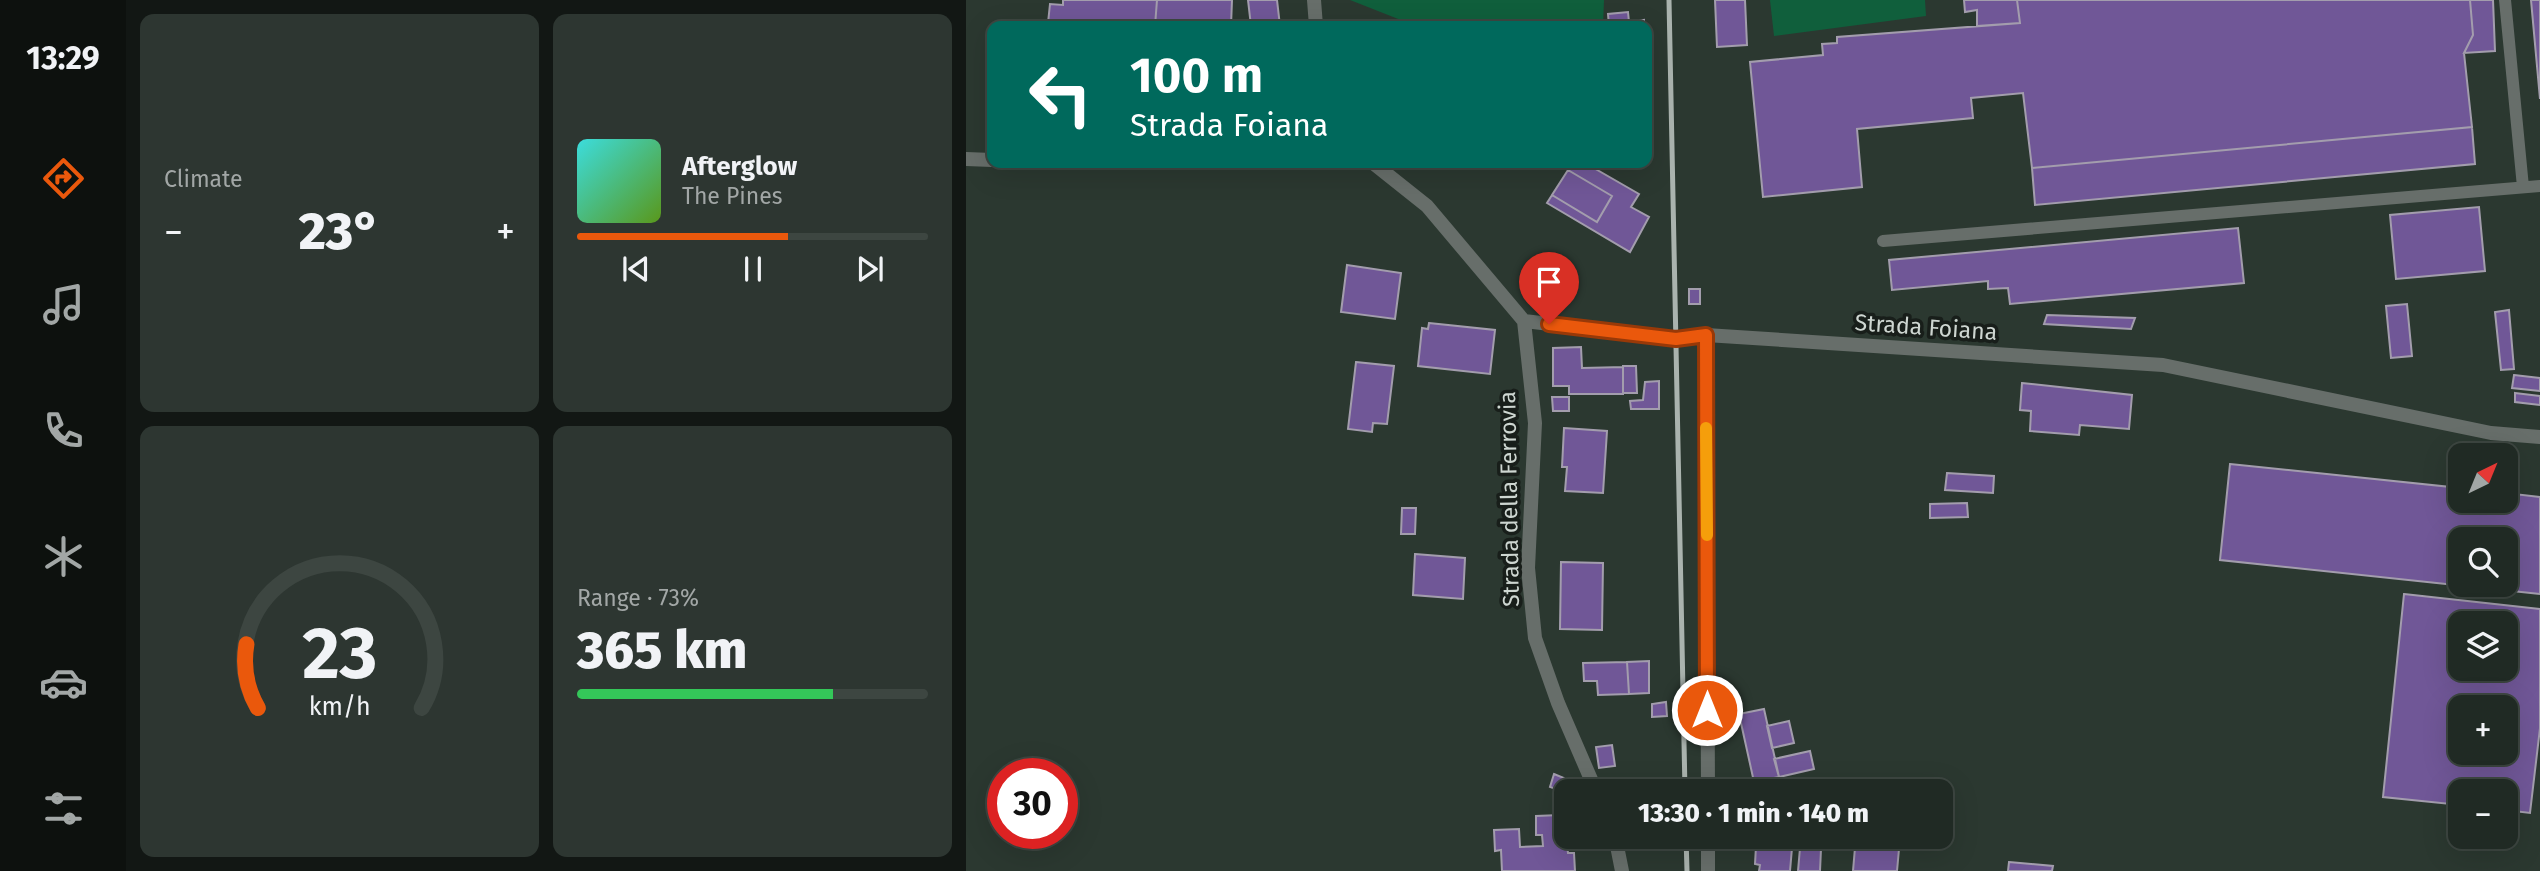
<!DOCTYPE html>
<html lang="en">
<head>
<meta charset="utf-8">
<style>
	body { margin:0; font-family:"Fira Sans",sans-serif; background:#2d3631; color:#f1f3f6; height:100vh; display:flex; flex-direction:column; font-size:26px; white-space:nowrap }
	* { box-sizing:border-box; margin:0 }
	p { font-size:23px; color:#a2a7a6 }
	.icon { flex:none; width:38px; height:38px; fill:none; stroke:currentColor; stroke-width:2; stroke-linecap:round; stroke-linejoin:round }
	.map { position:relative; flex:1; overflow:hidden }
	.sheet { display:flex; flex-direction:column; gap:14px; padding:14px; background:#121714; width:840px }
	.sheet>* { flex:none }
	.hud { position:absolute; left:21px; top:21px; width:665px; height:147px; border-radius:14px; box-shadow:0 7px 28px #0002,0 0 0 2px #3d4641; background:#00695c; color:#fff; overflow:hidden }
	.needle { width:46px; rotate:43deg }
	.buttons { position:absolute; left:1482px; top:443px; display:grid; gap:14px }
	.buttons a { display:grid; place-items:center; width:70px; height:70px; border-radius:14px; background:#202a24; box-shadow:0 7px 28px #0002,0 0 0 2px #3d4641; font-size:35px }
	.speed { position:absolute; left:21px; top:758px; display:flex; gap:14px; font-size:35px; font-weight:700; text-align:center }
	.speed>* { display:grid; place-content:center; width:91px; height:91px; border-radius:50%; background:#202a24; box-shadow:0 7px 28px #0002,0 0 0 2px #3d4641; line-height:1 }
	.speed .limit { border:10px solid #d22; background:#fff; color:#111 }
	.pin { position:absolute; display:grid; place-items:center; width:60px; height:60px; color:#fff; margin:-72px -30px; border-radius:50% 50% 50% 0; rotate:-45deg; box-shadow:0 0 7px #0007 }
	.pin .icon { rotate:45deg }
	.me { position:absolute; width:77px; margin:-38px; rotate:0deg; stroke-linejoin:round; filter:drop-shadow(0 0 5px #0008) }
	.turn { display:flex; align-items:center; gap:24px; height:147px; padding:0 28px; font-size:32px }
	.turn .icon { width:91px; height:91px; stroke-width:2.5 }
	.turn b { display:block; font-size:49px; line-height:60px }
	.big { font-size:52px; font-weight:800; line-height:1.1 }
	.sheet .tile { flex:1; display:flex; flex-direction:column; justify-content:center; gap:10px; min-width:0; padding:0 24px; border-radius:14px; background:#2d3631 }
	.sheet .dial { align-items:center; gap:0 }
	.dial svg { height:182px; overflow:visible; fill:none; stroke:#3d4641; stroke-width:7; stroke-linecap:round; text-anchor:middle }
	.dial text { fill:#f1f3f6; stroke:none }
	.song { display:flex; align-items:center; gap:21px }
	.cover { width:84px; height:84px; border-radius:10px; background:linear-gradient(135deg,hsl(180 70% 55%),hsl(90 70% 35%)) }
	.played { height:7px; border-radius:4px; background:linear-gradient(90deg,#ea580c 60%,#3d4641 60%) }
	.keys { display:flex; justify-content:space-around; direction:ltr }
	.heat { display:flex; justify-content:space-between; align-items:center; font-size:38px; direction:ltr }
	.charge { height:10px; border-radius:5px; background:linear-gradient(90deg,#34c759 73%,#3d4641 0) }
	.sheet .tiles { flex:1; display:grid; gap:14px; grid-template-columns:repeat(2,1fr) }
	.trip { position:absolute; left:588px; top:779px; width:399px; height:70px; border-radius:14px; background:#202a24; box-shadow:0 7px 28px #0002,0 0 0 2px #3d4641; font-weight:800; line-height:70px; text-align:center }
	main { display:flex; flex:1; min-height:0 }
	.dock { display:flex; flex-direction:column; width:126px; justify-content:space-around; align-items:center; background:#0d110e; color:#a2a7a6 }
	.dock .icon { width:49px; height:49px }
	.dock .selected { color:#ea580c }
	.dock b { font-size:32px; color:#f1f3f6 }
	.map>svg:first-child { display:block }
	.green { fill:#105f3c }
	.building { fill:#705797; stroke:#a39dad; stroke-width:2; fill-rule:evenodd }
	.lines { fill:none; stroke-linecap:round; stroke-linejoin:round }
	.service { stroke:#676e6a; stroke-width:12 }
	.minor { stroke:#676e6a; stroke-width:14 }
	.rail { stroke:#aab3ae; stroke-width:5 }
	.route-casing { stroke:#983908; stroke-width:18 }
	.route { stroke:#ea580c; stroke-width:12 }
	.slow { stroke:#f59e0b; stroke-width:12 }
	.labels { text-anchor:middle; dominant-baseline:central; stroke-width:7; stroke-linejoin:round; paint-order:stroke }
	.street-label { font-size:23px; fill:#ced6d1; stroke:#181e1a }
</style>
</head>
<body>
<main>
<nav class="dock">
<b>13:29</b>
<svg class="icon selected" aria-label="directions" viewBox="0 0 24 24"><path d="M12 3l9 9-9 9-9-9zM9 14v-3h6M13 9l2 2-2 2"/></svg>
<svg class="icon" aria-label="music" viewBox="0 0 24 24"><path d="M9 18V5l10-2v13"/><circle cx="6" cy="18" r="3"/><circle cx="16" cy="16" r="3"/></svg>
<svg class="icon" aria-label="phone" viewBox="0 0 24 24"><path d="M5 4h4l2 5-3 2q2 4 5 5l2-3 5 2v4C11 20 4 13 5 4z"/></svg>
<svg class="icon" aria-label="climate" viewBox="0 0 24 24"><path d="M12 3v18M4 7l16 10M4 17L20 7"/></svg>
<svg class="icon" aria-label="car" viewBox="0 0 24 24"><path d="M5 17H2v-5l4-1 3-4h7l3 4 3 1v5h-3M9 17h6M6 11h13"/><circle cx="7" cy="17" r="2"/><circle cx="17" cy="17" r="2"/></svg>
<svg class="icon" aria-label="filters" viewBox="0 0 24 24"><path d="M4 7h16M4 17h16"/><circle cx="9" cy="7" r="2"/><circle cx="15" cy="17" r="2"/></svg>
</nav>
<section class="sheet">
<div class="tiles">
<div class="tile"><p>Climate</p>
<div class="heat"><a>−</a><b class="big">23°</b><a>+</a></div>
</div>
<div class="tile">
<div class="song"><i class="cover"></i><div><b>Afterglow</b><p>The Pines</p></div></div>
<div class="played"></div>
<div class="keys"><svg class="icon" aria-label="previous" viewBox="0 0 24 24"><path d="M18 5L8 12l10 7zM5 5v14"/></svg><svg class="icon" aria-label="pause" viewBox="0 0 24 24"><path d="M8 5v14M16 5v14"/></svg><svg class="icon" aria-label="next" viewBox="0 0 24 24"><path d="M6 5l10 7-10 7zM19 5v14"/></svg></div>
</div>
<div class="tile dial"><svg viewBox="0 0 100 80">
<path d="M14 69A42 42 0 1 1 86 69"/>
<path d="M14 69A42 42 0 0 1 9 41" stroke="#ea580c"/>
<text x="50" y="56" font-size="32" font-weight="700">23</text>
<text x="50" y="72" font-size="11">km/h</text>
</svg></div>
<div class="tile"><p>Range · 73%</p><b class="big">365 km</b><div class="charge"></div></div>
</div>
</section>
<div class="map">
<svg width="1574" height="871" viewBox="0 0 1574 871">
	<rect width="100%" height="100%" fill="#2b3830"/>
	<path class="green" d="M384,0h254l-1,26h-187z
		M804,0h155l1,16 -152,20z"/>
	<path class="building" d="M97,0h94l-2,26h-70l-37,-3 2,-19 13,1z
		M191,0h75l-1,26h-76z
		M282,0h29l3,26h-29z
		M749,0h30l2,45 -30,2z
		M998,0h53l3,23 -43,3v-16l-12,2z
		M1051,0h453l3,35 -9,18 8,74 -440,41 -9,-75 -52,5 2,20 -116,11 5,58 -99,10 -13,-135 73,-7 -1,-11 15,-1v-6l183,-14z
		M1504,0h23l2,51 -31,2 9,-18z
		M1565,0h9v99z
		M662,12l1,10 15,-2v6h-35l-1,-12z
		M1506,127l3,37 -440,41 -3,-37z
		M607,163h12l54,31 -8,13 18,10 -19,35 -83,-49 5,-8 45,27 15,-26 -44,-26z
		M602,170l44,26 -15,26 -45,-27z
		M1513,207l6,64 -89,8 -6,-64z
		M1272,228l6,55 -234,21 -2,-16 -20,1v-8l-96,9 -3,-30z
		M381,265l54,8 -6,46 -54,-7z
		M723,289h11v15h-11z
		M1441,304l5,52 -21,2 -5,-52z
		M1543,310l5,59 -13,1 -6,-58z
		M1081,315l88,3 -4,11 -87,-5z
		M463,323l66,7 -5,44 -72,-8 4,-38 6,1z
		M615,347l1,21 41,-1v27h-54v-8h-16v-38z
		M390,362l38,4 -7,58 -14,-1 -1,9 -24,-3z
		M657,366h13l1,27h-14z
		M1548,375l26,3v13l-28,-3z
		M693,381v28h-28l-1,-8 13,-1 2,-18z
		M1056,383l110,12 -3,34 -49,-4 -1,10 -49,-4 1,-20 -11,-1z
		M1549,393l25,3v9l-25,-3z
		M586,397h17v14h-16z
		M598,428l43,3 -4,62 -38,-2 2,-24h-5z
		M1264,464l230,24v12h46v-7l34,4v97l-320,-34zM1494,539h46v45h-46z
		M981,473l47,3 -1,17 -48,-3z
		M1001,503l1,14 -38,1v-14z
		M436,508h14l-1,26h-14z
		M449,554l50,4 -2,41 -50,-4z
		M595,562l42,1 -1,67 -42,-1z
		M1438,594l136,15v119l-10,85 -24,-3v-19h-46v14l-77,-8zM1494,623h46v45h-46zM1494,707h46v45h-46z
		M683,661v32l-20,1 -2,-32z
		M661,662l2,32 -31,1 -1,-14h-13l-1,-18z
		M700,702l1,14 -15,1v-13z
		M798,709l15,68 -25,5 -15,-68z
		M823,721l5,22 -22,5 -5,-22z
		M646,745l3,21 -16,2 -3,-21z
		M844,751l4,18 -35,8 -5,-18z
		M588,774l10,4 -3,13 -11,-4z
		M594,815l1,18h5l2,20h6l1,18h-73l-1,-21 -6,1 -1,-21 25,-1 1,18 23,-1 -1,-11h-6v-19z
		M890,836l44,2 -3,33h-44z
		M790,846l36,2 -2,23h-31l1,-6 -5,-1z
		M834,848l21,1 -1,22h-22z
		M1043,862l44,4 -1,5h-44z"/>
	<g class="lines">
		<path class="service" d="M1539,0l18,187
			M917,241l657,-55"/>
		<path class="minor" d="M348,0l2,26
			M0,159l26,1
			M154,163h44
			M407,163l54,43 97,115 152,18 30,-4 457,30 328,68 49,4
			M558,321l11,102 -7,145 7,70 23,65 38,88
			M740,335l2,456
			M649,836l7,35
			M742,836v35"/>
		<path class="rail" d="M703,0l16,791
			M720,836l1,35"/>
	</g>
	<g class="lines">
		<g class="route-casing">
			<path id="route" d="M583,324l127,15 30,-4 1,375"/>
		</g>
		<use href="#route" class="route"/>
		<path class="slow" d="M740,428l1,107"/>
	</g>
	<g class="labels">
		<g class="street-label">
			<text transform="translate(960 327) rotate(4)">Strada Foiana</text>
			<text transform="translate(543 499) rotate(-91)">Strada della Ferrovia</text>
		</g>
	</g>
</svg>
<div class="buttons">
<a><svg class="needle" viewBox="-14 -14 28 28"><path d="M0-13l5 13h-10z" fill="#e53935"/><path d="M0 13l5-13h-10z" fill="#a2a7a6"/></svg></a>
<a><svg class="icon" aria-label="search" viewBox="0 0 24 24"><circle cx="10" cy="10" r="6"/><path d="M15 15l6 6"/></svg></a>
<a><svg class="icon" aria-label="layers" viewBox="0 0 24 24"><path d="M12 4l9 5-9 5-9-5zM3 14l9 5 9-5"/></svg></a>
<a>+</a>
<a>−</a>
</div>
<div class="speed"><div class="limit">30</div></div>
<div class="pin" style="left:583px;top:324px;background:#d93025"><svg class="icon" aria-label="arrive" viewBox="0 0 24 24"><path d="M6 21V4h12l-3 4 3 4H6"/></svg></div>
<svg class="me" style="left:741px;top:710px" viewBox="-20 -20 40 40"><circle r="17" fill="#ea580c" stroke="#fff" stroke-width="3"/><path d="M0-11L8 9 0 5-8 9z" fill="#fff"/></svg>
<div class="trip">13:30 · 1 min · 140 m</div>
<div class="hud">
<div class="turn"><svg class="icon" aria-label="left" viewBox="0 0 24 24"><path d="M17 20v-9H6M10 6l-5 5 5 5"/></svg><div><b>100 m</b>Strada Foiana</div></div>
</div>
</div>
</main>
</body>
</html>
